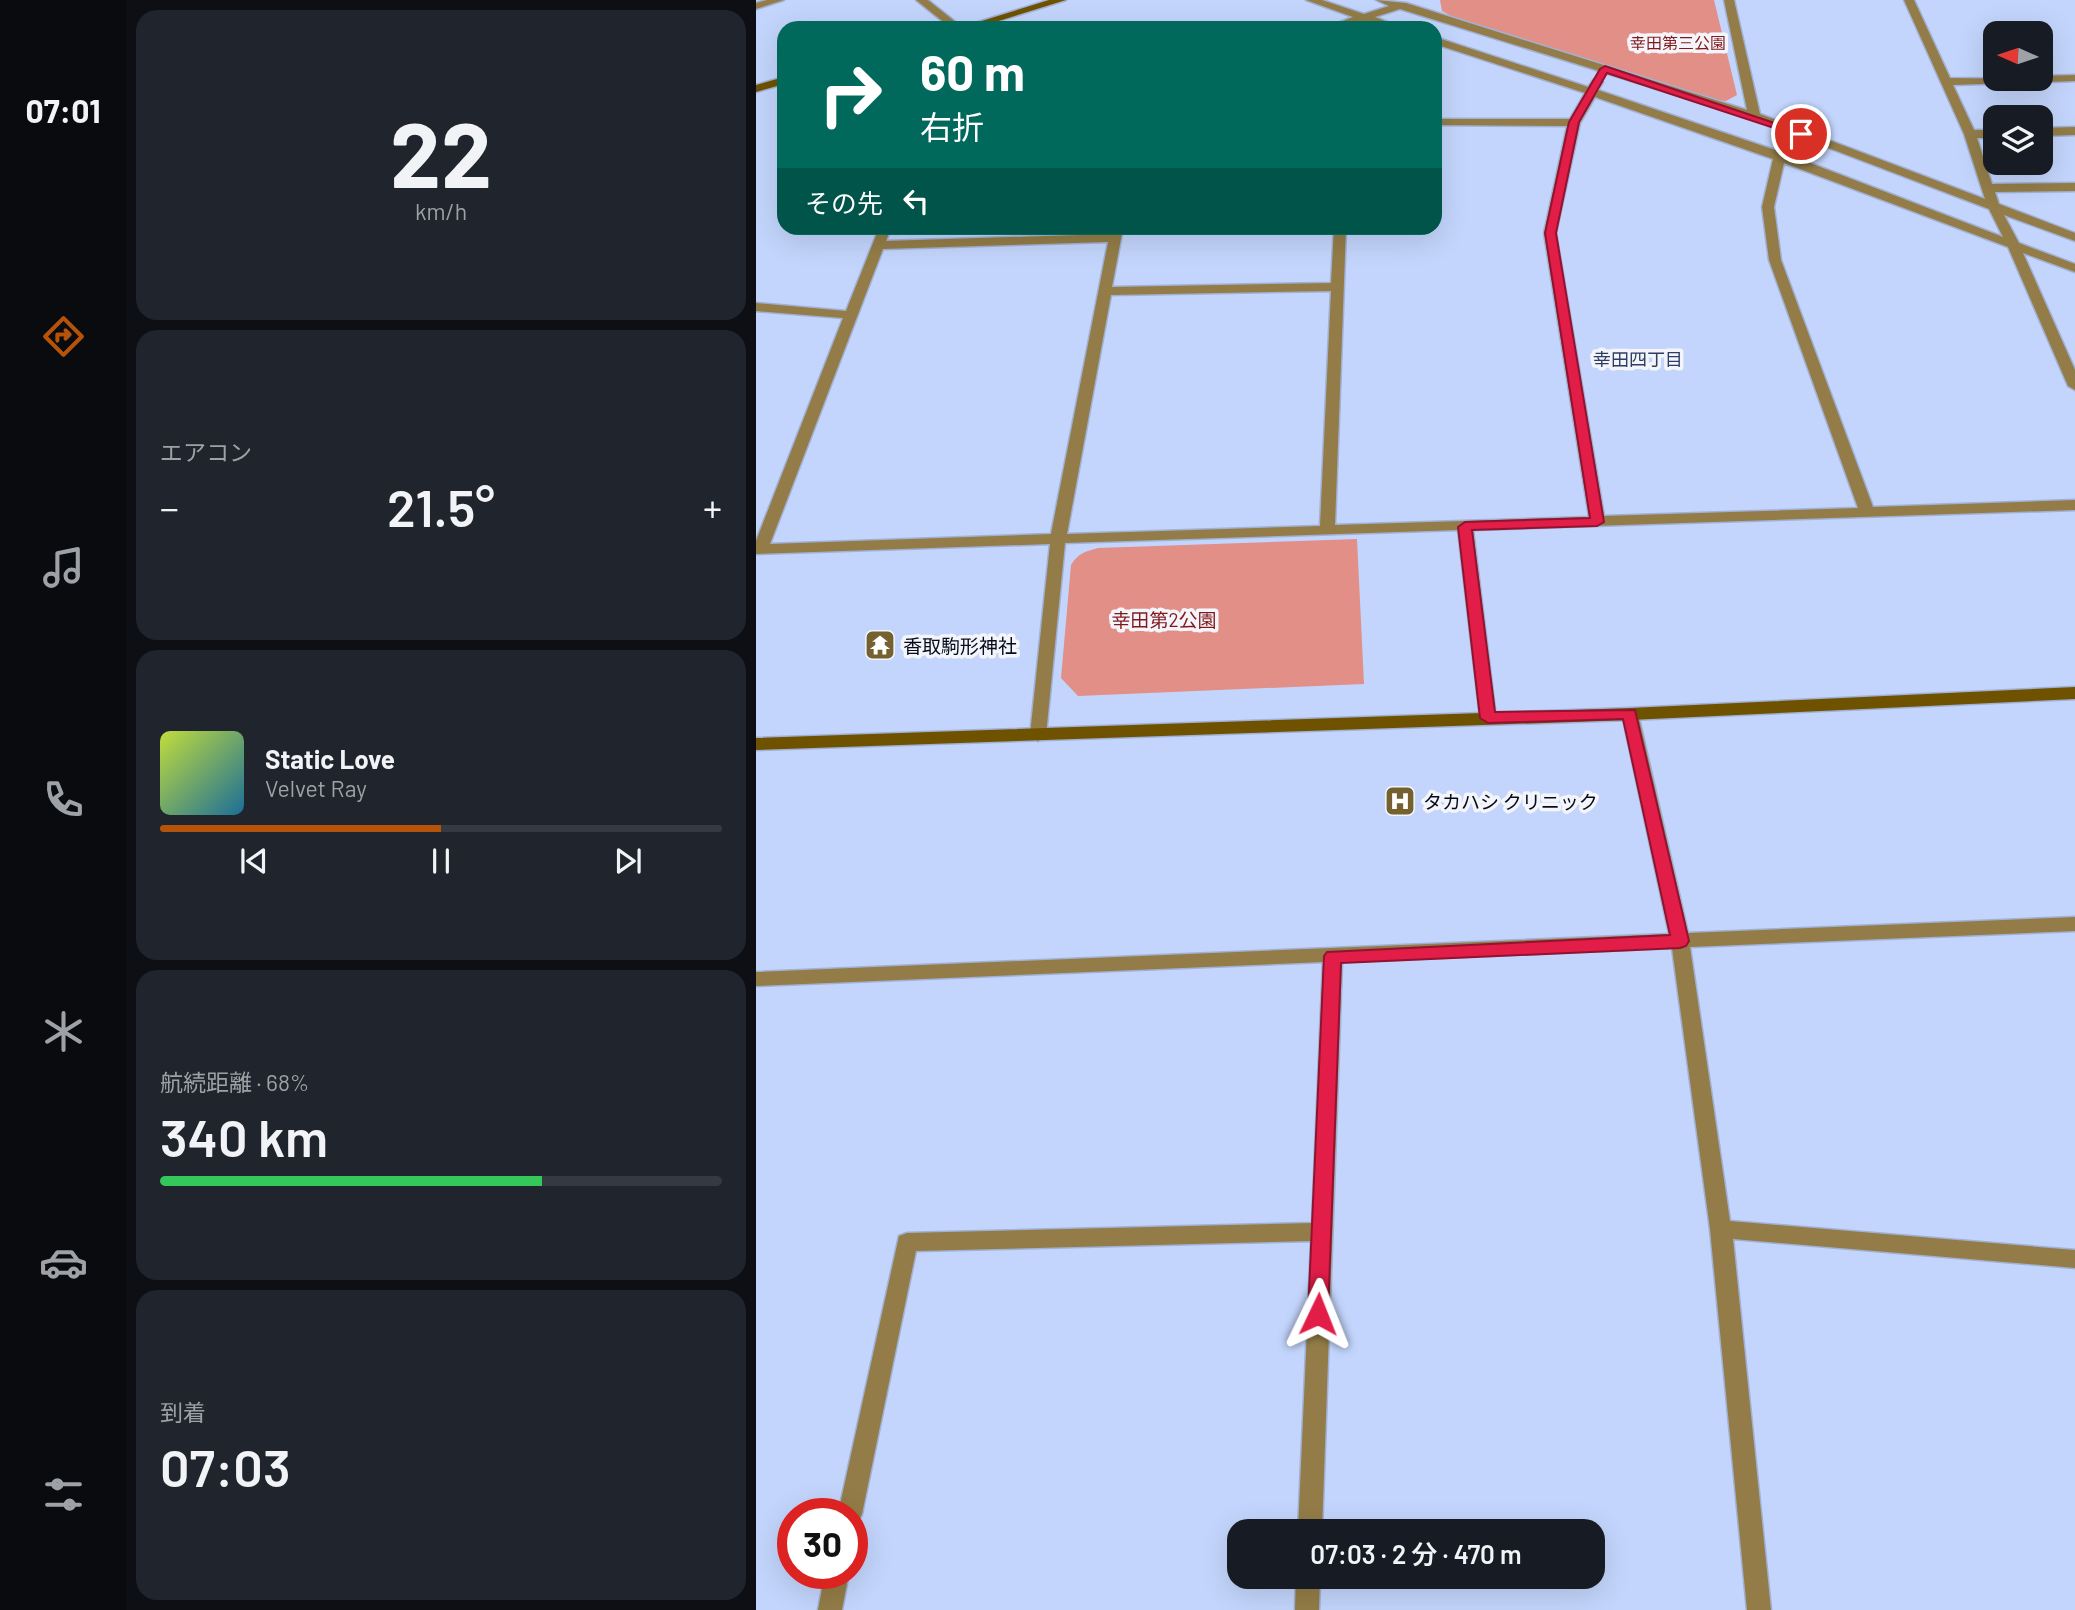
<!DOCTYPE html>
<html lang="ja">
<head>
<meta charset="utf-8">
<style>
	body { margin:0; font-family:Barlow,"Noto Sans JP",sans-serif; background:#20242c; color:#f1f3f6; height:100vh; display:flex; flex-direction:column; font-size:26px; white-space:nowrap }
	* { box-sizing:border-box; margin:0 }
	p { font-size:23px; color:#9ea1a6 }
	.icon { flex:none; width:38px; height:38px; fill:none; stroke:currentColor; stroke-width:2; stroke-linecap:round; stroke-linejoin:round }
	.map { position:relative; flex:1; overflow:hidden }
	.side { display:flex; flex-direction:column; gap:10px; padding:10px; background:#0d0f14; width:630px }
	.side>* { flex:none }
	.hud { position:absolute; left:21px; top:21px; width:665px; height:214px; border-radius:21px; box-shadow:0 7px 28px #0002; background:#00695c; color:#fff; overflow:hidden }
	.needle { width:46px; rotate:273deg }
	.tools { position:absolute; left:1227px; top:21px; display:grid; gap:14px }
	.tools a { display:grid; place-items:center; width:70px; height:70px; border-radius:14px; background:#171b24; box-shadow:0 7px 28px #0002; font-size:35px }
	.speed { position:absolute; left:21px; top:1498px; display:flex; gap:14px; font-size:35px; font-weight:700; text-align:center }
	.speed>* { display:grid; place-content:center; width:91px; height:91px; border-radius:50%; background:#171b24; box-shadow:0 7px 28px #0002; line-height:1 }
	.speed .limit { border:10px solid #d22; background:#fff; color:#111 }
	.pin { position:absolute; display:grid; place-items:center; width:60px; height:60px; color:#fff; margin:-30px; border:4px solid #fff; border-radius:50%; box-shadow:0 2px 7px #0007 }
	.me { position:absolute; width:77px; margin:-38px; rotate:2deg; stroke-linejoin:round; filter:drop-shadow(0 0 5px #0008) }
	.turn { display:flex; align-items:center; gap:24px; height:147px; padding:0 28px; font-size:32px }
	.turn .icon { width:91px; height:91px; stroke-width:2.5 }
	.turn b { display:block; font-size:49px; line-height:60px }
	.then { display:flex; align-items:center; height:66px; padding:0 28px; background:#0003; gap:14px; font-size:26px }
	.big { font-size:52px; font-weight:600; line-height:1.1 }
	.side .card { flex:1; display:flex; flex-direction:column; justify-content:center; gap:10px; min-width:0; padding:0 24px; border-radius:21px; background:#20242c }
	.side .dial { align-items:center; gap:0 }
	.dial b { font-size:91px; line-height:1 }
	.song { display:flex; align-items:center; gap:21px }
	.cover { width:84px; height:84px; border-radius:10px; background:linear-gradient(135deg,hsl(70 70% 55%),hsl(200 70% 35%)) }
	.played { height:7px; border-radius:4px; background:linear-gradient(90deg,#b45309 50%,#363941 50%) }
	.keys { display:flex; justify-content:space-around; direction:ltr }
	.heat { display:flex; justify-content:space-between; align-items:center; font-size:38px; direction:ltr }
	.charge { height:10px; border-radius:5px; background:linear-gradient(90deg,#34c759 68%,#363941 0) }
	.trip { position:absolute; left:471px; top:1519px; width:378px; height:70px; border-radius:21px; background:#171b24; box-shadow:0 7px 28px #0002; font-weight:600; line-height:70px; text-align:center }
	main { display:flex; flex:1; min-height:0 }
	.menu { display:flex; flex-direction:column; width:126px; justify-content:space-around; align-items:center; background:#090b0e; color:#9ea1a6 }
	.menu .icon { width:49px; height:49px }
	.menu .selected { color:#b45309 }
	.menu b { font-size:32px; color:#f1f3f6 }
	.map>svg:first-child { display:block }
	.green { fill:#e18f87 }
	.lines { fill:none; stroke-linecap:round; stroke-linejoin:round }
	.street-casing { stroke:#a1b1d4; stroke-width:3 }
	.secondary-casing { stroke:#a1b1d4; stroke-width:3 }
	.street { fill:#937c47; fill-rule:evenodd }
	.secondary { fill:#6e5200; fill-rule:evenodd }
	.route { fill:#e11d48; stroke:#92132f; stroke-width:2 }
	.labels { text-anchor:middle; dominant-baseline:central; stroke-width:7; stroke-linejoin:round; paint-order:stroke }
	.far-park-label { font-size:16px; fill:#82181a; stroke:#f3f5fa }
	.far-neighbourhood-label { font-size:18px; fill:#2d3d65; stroke:#f3f5fa }
	.park-label { font-size:19px; fill:#82181a; stroke:#f3f5fa }
	.poi-label { font-size:19px; fill:#060b1c; stroke:#f3f5fa; text-anchor:start }
</style>
</head>
<body>
<main>
<nav class="menu">
<b>07:01</b>
<svg class="icon selected" aria-label="directions" viewBox="0 0 24 24"><path d="M12 3l9 9-9 9-9-9zM9 14v-3h6M13 9l2 2-2 2"/></svg>
<svg class="icon" aria-label="music" viewBox="0 0 24 24"><path d="M9 18V5l10-2v13"/><circle cx="6" cy="18" r="3"/><circle cx="16" cy="16" r="3"/></svg>
<svg class="icon" aria-label="phone" viewBox="0 0 24 24"><path d="M5 4h4l2 5-3 2q2 4 5 5l2-3 5 2v4C11 20 4 13 5 4z"/></svg>
<svg class="icon" aria-label="climate" viewBox="0 0 24 24"><path d="M12 3v18M4 7l16 10M4 17L20 7"/></svg>
<svg class="icon" aria-label="car" viewBox="0 0 24 24"><path d="M5 17H2v-5l4-1 3-4h7l3 4 3 1v5h-3M9 17h6M6 11h13"/><circle cx="7" cy="17" r="2"/><circle cx="17" cy="17" r="2"/></svg>
<svg class="icon" aria-label="filters" viewBox="0 0 24 24"><path d="M4 7h16M4 17h16"/><circle cx="9" cy="7" r="2"/><circle cx="15" cy="17" r="2"/></svg>
</nav>
<section class="side">
<div class="card dial"><b>22</b><p>km/h</p></div>
<div class="card"><p>エアコン</p>
<div class="heat"><a>−</a><b class="big">21.5°</b><a>+</a></div>
</div>
<div class="card">
<div class="song"><i class="cover"></i><div><b>Static Love</b><p>Velvet Ray</p></div></div>
<div class="played"></div>
<div class="keys"><svg class="icon" aria-label="previous" viewBox="0 0 24 24"><path d="M18 5L8 12l10 7zM5 5v14"/></svg><svg class="icon" aria-label="pause" viewBox="0 0 24 24"><path d="M8 5v14M16 5v14"/></svg><svg class="icon" aria-label="next" viewBox="0 0 24 24"><path d="M6 5l10 7-10 7zM19 5v14"/></svg></div>
</div>
<div class="card"><p>航続距離 · 68%</p><b class="big">340 km</b><div class="charge"></div></div>
<div class="card"><p>到着</p><b class="big">07:03</b></div>
</section>
<div class="map">
<svg width="1319" height="1610" viewBox="0 0 1319 1610">
	<rect width="100%" height="100%" fill="#c3d5fc"/>
	<path class="green" d="M684,0h274l23,95 -11,6 -11,-1 -262,-83 -11,-6z
		M601,539l7,145 -286,12 -17,-18 10,-113c6,-11 15,-14 27,-17z"/>
	<g class="lines">
		<g class="street-casing">
			<path id="street" d="M11,0h17l-28,9v-6z
				M160,0h12l35,28h-12z
				M550,0h16l42,14 25,-8 -13,-6 30,3 341,107 -23,-110h10l26,114 225,85 -21,-65 -60,-134h10l36,78 90,1v-3l35,-1v6l-122,4 21,45h21v8h-18l15,46 83,-1v8l-80,1 4,12 76,29v8l-71,-26 15,28 56,21v8l-52,-19 52,117v20l-7,-4 -60,-139 -224,-84 -10,44 7,53 92,247 202,-7v10l-602,20 23,188 -8,6 -8,-6 -22,-188 -393,13 -19,192 -8,6 -8,-6 20,-191 -294,10v-13l87,-223 -87,-7v-8l90,8 33,-83h12l-5,13 223,-7 2,-6h12l-11,59 219,-4 3,-55h12l-11,297 254,-8 -45,-284 23,-107 -132,-1v-6h135l15,-26 -150,-49v-7l153,50 5,-7h8l2,2 -5,8 186,63 219,84 -14,-28 -239,-91 -350,-109 -25,8 27,11h-16l-22,-7 -23,7h-16l28,-11zM839,97l178,62 -11,48 7,53 89,248 -254,8 -48,-283 24,-110zM352,242l-57,292 -281,10 113,-295zM575,291l-11,235 -253,8 44,-239z
				M1319,127v8l-35,1v-8z
				M874,708l8,6 50,219 387,-16v14l-385,16 40,274 345,29v18l-342,-29 38,371h-24l-37,-381 -38,-281 -330,14 -20,569h-24l13,-290 -395,10 -54,263 -4,8 -6,2v-10h-14l61,-278 8,-3 405,-10 11,-261 -567,24v-14l913,-38 -47,-220z
				M69,1573h24l-7,37h-24z
				M540,1577h24l-1,33h-24z"/>
		</g>
		<g class="secondary-casing">
			<path id="secondary" d="M293,0h17l-90,28h-17z
				M28,77v7l-28,8v-7z
				M1319,687v12l-445,21 -874,30v-12l874,-30z"/>
		</g>
		<use href="#street" class="street"/>
		<use href="#secondary" class="secondary"/>
	</g>
	<path class="route" d="M849,66l202,68 -9,2 -191,-63 -28,49 -23,111 48,289 -7,4 -125,4 23,182 140,-2 54,231 -3,5 -6,2 -339,15 -13,351 -3,6 -7,3 -7,-3 -3,-6 16,-358 3,-4 343,-17 -47,-216 -135,4 -8,-5 -22,-191 7,-5 125,-4 -45,-285 24,-111 31,-53z"/>
	<defs>
		<g id="temple-square" transform="scale(1.575)"><rect x="-9" y="-9" width="18" height="18" rx="4" fill="#75602f" stroke="#f3f5fa"/><path d="M0-6L5-2H3V0L6.5 2.5H4V6H1.5V3h-3V6H-4V2.5H-6.5L-3 0V-2H-5Z" fill="#fff"/></g>
		<g id="hospital-square" transform="scale(1.575)"><rect x="-9" y="-9" width="18" height="18" rx="4" fill="#75602f" stroke="#f3f5fa"/><path d="M-5-5h3v3.5h4V-5h3V5h-3V1.5h-4V5h-3Z" fill="#fff"/></g>
	</defs>
	<g fill-rule="evenodd">
		<use href="#temple-square" x="124" y="645"/>
		<use href="#hospital-square" x="644" y="801"/>
	</g>
	<g class="labels">
		<g class="far-park-label">
			<text x="922" y="42">幸田第三公園</text>
		</g>
		<g class="far-neighbourhood-label">
			<text x="882" y="359">幸田四丁目</text>
		</g>
		<g class="park-label">
			<text x="408" y="619">幸田第2公園</text>
		</g>
		<g class="poi-label">
			<text x="147" y="645">香取駒形神社</text>
			<text x="667" y="801">タカハシ クリニック</text>
		</g>
	</g>
</svg>
<div class="tools">
<a><svg class="needle" viewBox="-14 -14 28 28"><path d="M0-13l5 13h-10z" fill="#e53935"/><path d="M0 13l5-13h-10z" fill="#9ea1a6"/></svg></a>
<a><svg class="icon" aria-label="layers" viewBox="0 0 24 24"><path d="M12 4l9 5-9 5-9-5zM3 14l9 5 9-5"/></svg></a>
</div>
<div class="speed"><div class="limit">30</div></div>
<div class="pin" style="left:1045px;top:134px;background:#d93025"><svg class="icon" aria-label="arrive" viewBox="0 0 24 24"><path d="M6 21V4h12l-3 4 3 4H6"/></svg></div>
<svg class="me" style="left:562px;top:1314px" viewBox="-20 -20 40 40"><path d="M0-17L14 15 0 8-14 15z" fill="#e11d48" stroke="#fff" stroke-width="4"/></svg>
<div class="trip">07:03 · 2 分 · 470 m</div>
<div class="hud">
<div class="turn"><svg class="icon" aria-label="right" viewBox="0 0 24 24"><path d="M7 20v-9h11M14 6l5 5-5 5"/></svg><div><b>60 m</b>右折</div></div>
<div class="then">その先<svg class="icon" aria-label="left" viewBox="0 0 24 24"><path d="M17 20v-9H6M10 6l-5 5 5 5"/></svg></div>
</div>
</div>
</main>
</body>
</html>
